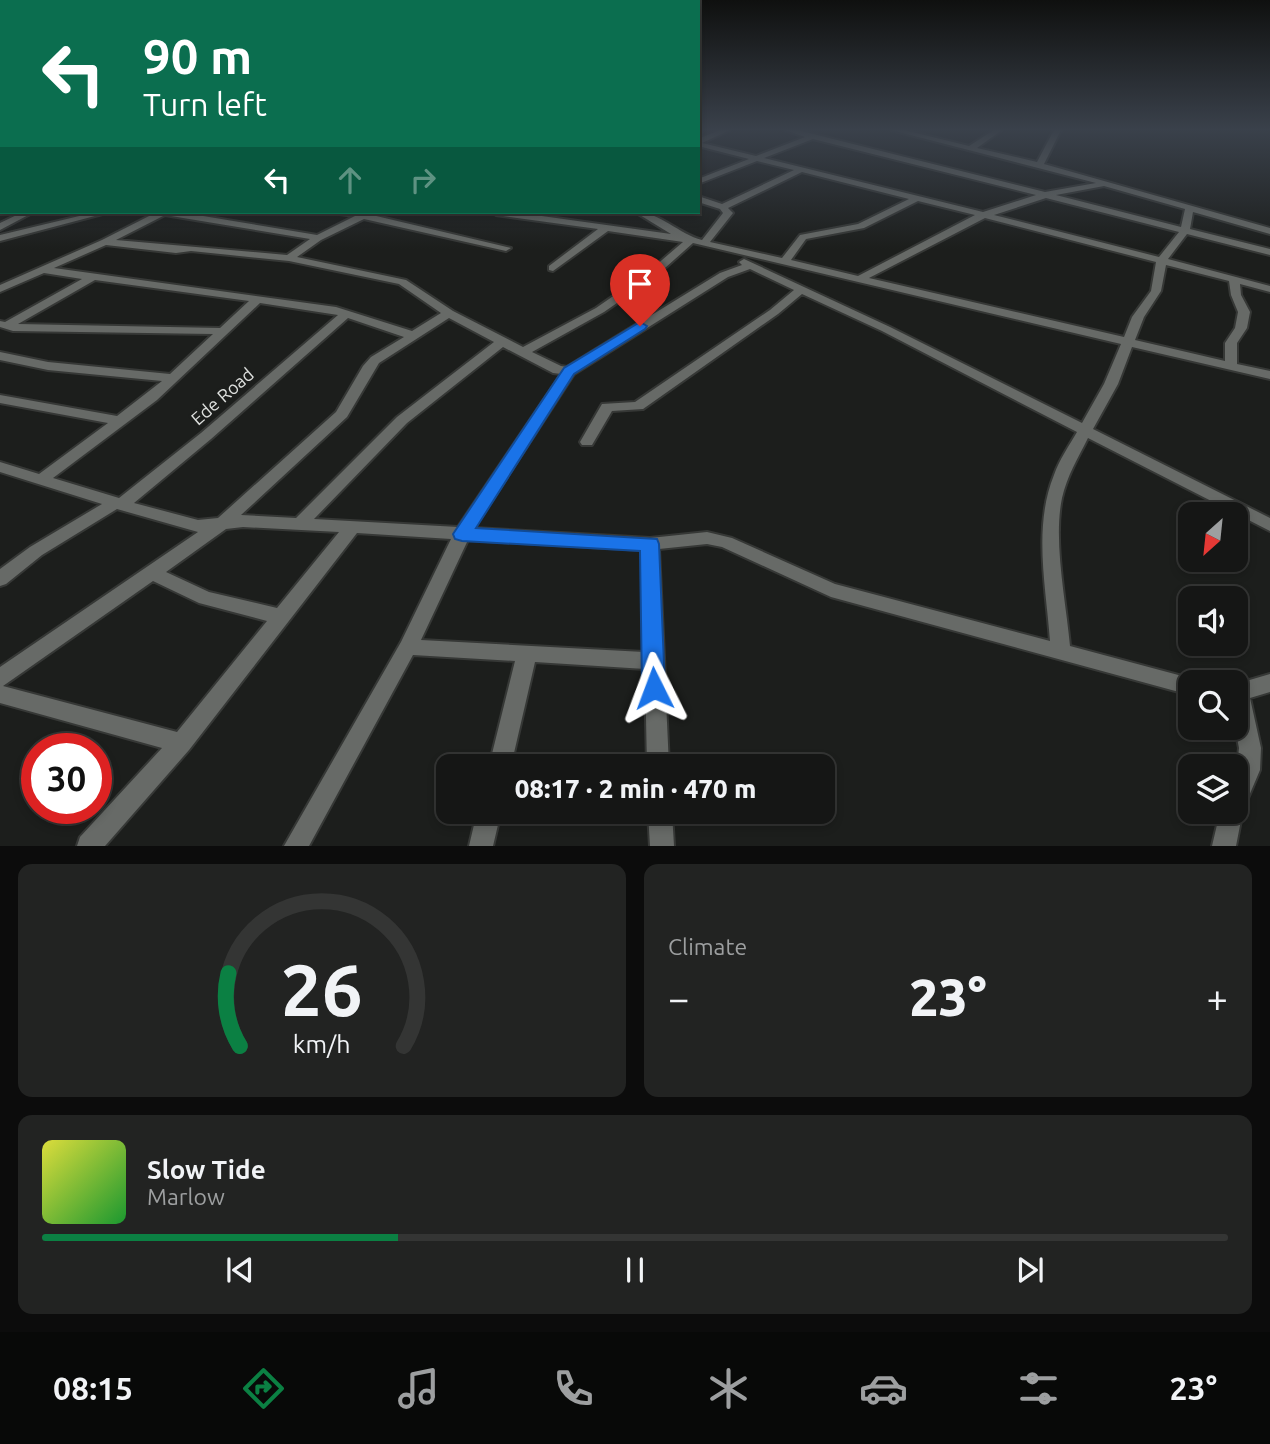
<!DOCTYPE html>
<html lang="en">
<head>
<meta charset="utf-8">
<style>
	body { margin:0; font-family:Ubuntu,sans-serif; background:#222322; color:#f1f3f6; height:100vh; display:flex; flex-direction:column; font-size:26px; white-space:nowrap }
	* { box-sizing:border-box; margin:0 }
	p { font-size:23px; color:#9d9fa0 }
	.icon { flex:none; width:38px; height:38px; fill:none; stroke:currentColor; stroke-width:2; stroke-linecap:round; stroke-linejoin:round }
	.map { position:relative; height:846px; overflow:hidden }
	.side { display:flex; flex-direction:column; gap:18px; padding:18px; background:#0c0c0c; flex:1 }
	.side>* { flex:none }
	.banner { position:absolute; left:0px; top:0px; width:700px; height:214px; box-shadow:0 4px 10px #0003,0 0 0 2px #343534; background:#0b6e4f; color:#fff; overflow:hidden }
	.needle { width:46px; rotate:207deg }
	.controls { position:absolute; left:1178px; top:502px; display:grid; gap:14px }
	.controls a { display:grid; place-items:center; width:70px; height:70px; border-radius:14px; background:#151615; box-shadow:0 4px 10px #0003,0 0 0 2px #343534; font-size:35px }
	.speed { position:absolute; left:21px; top:733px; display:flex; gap:14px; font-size:35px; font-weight:700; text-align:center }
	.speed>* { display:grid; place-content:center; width:91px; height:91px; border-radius:50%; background:#151615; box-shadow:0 4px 10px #0003,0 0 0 2px #343534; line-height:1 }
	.speed .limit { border:10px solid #d22; background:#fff; color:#111 }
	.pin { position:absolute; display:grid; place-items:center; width:60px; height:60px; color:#fff; margin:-72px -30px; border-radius:50% 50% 50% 0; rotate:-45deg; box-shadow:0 0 7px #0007 }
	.pin .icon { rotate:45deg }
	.me { position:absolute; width:77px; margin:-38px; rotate:357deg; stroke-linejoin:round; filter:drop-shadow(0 0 5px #0008) }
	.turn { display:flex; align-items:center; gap:24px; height:147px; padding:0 28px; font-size:32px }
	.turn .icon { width:91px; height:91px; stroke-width:2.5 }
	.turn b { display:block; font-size:49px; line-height:60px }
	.lanes { display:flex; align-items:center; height:66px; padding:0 28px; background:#0003; justify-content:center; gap:35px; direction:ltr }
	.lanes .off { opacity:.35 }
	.big { font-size:52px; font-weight:800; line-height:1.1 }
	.side .tile { flex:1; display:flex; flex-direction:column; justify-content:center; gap:10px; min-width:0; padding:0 24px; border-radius:14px; background:#222322 }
	.side .dial { align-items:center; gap:0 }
	.dial svg { height:182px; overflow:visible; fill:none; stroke:#343534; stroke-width:7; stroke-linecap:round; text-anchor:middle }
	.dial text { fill:#f1f3f6; stroke:none }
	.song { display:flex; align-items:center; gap:21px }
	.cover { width:84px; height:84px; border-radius:10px; background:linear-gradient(135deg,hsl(60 70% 55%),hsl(130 70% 35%)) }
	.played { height:7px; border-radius:4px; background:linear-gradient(90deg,#0b8043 30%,#343534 30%) }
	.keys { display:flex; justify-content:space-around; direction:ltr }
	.heat { display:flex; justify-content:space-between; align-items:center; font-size:38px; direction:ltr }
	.side .tiles { flex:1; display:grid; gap:18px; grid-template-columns:1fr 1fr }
	.tile:last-child { grid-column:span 2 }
	.trip { position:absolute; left:436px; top:754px; width:399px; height:70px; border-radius:14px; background:#151615; box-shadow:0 4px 10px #0003,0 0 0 2px #343534; font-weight:800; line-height:70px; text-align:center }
	.tab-bar { display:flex; height:112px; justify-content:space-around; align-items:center; background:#080908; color:#9d9fa0 }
	.tab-bar .icon { width:49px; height:49px }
	.tab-bar .current { color:#0b8043 }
	.tab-bar b { font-size:32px; color:#f1f3f6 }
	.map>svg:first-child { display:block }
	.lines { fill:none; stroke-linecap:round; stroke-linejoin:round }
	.minor-casing { stroke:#363836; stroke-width:4 }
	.minor { fill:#676a67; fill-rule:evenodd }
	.route { fill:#1a73e8; stroke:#114b97; stroke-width:2 }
	.labels { text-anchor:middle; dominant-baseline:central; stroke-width:5; stroke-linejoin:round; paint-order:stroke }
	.street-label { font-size:18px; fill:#dee0de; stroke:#1c1e1c }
</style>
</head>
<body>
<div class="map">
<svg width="1270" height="846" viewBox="0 0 1270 846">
	<rect width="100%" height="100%" fill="#1c1e1c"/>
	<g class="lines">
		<g class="minor-casing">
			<path id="minor" d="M720,130h10l-28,13 54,13 49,-19 -20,-7h12l248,62 51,-9 -205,-53h13l65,16 25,-16h8l-25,18 60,14 17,-32h7l-17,34 226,64v6l-77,-22 -3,17 80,20v6l-83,-21 -19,25 102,27v6l-30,-8 1,11 9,17 -3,16 -10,15v21l33,7v8l-138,-32 -14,37 -25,45 177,89v13l-182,-93c-10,20 -21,38 -26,60 -9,43 4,104 8,148l127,34 1,2h-8v13l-359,-98 -109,-50 -15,-3 -48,5 10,217h-22l-2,-97 -110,-7 -24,104h-22l26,-105 -102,-6 -104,191h-25l117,-204 50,-103 -94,-6 -168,217 -84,96h-28l3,-9 82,-89 -162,-45v-36l198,-135 -81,-23 -75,46 -36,29 -6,2v-17l30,-22 72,-43 -102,-32v-10l39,12 69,-51 -108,-20v-8l117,21 45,-35 -114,-11 -48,-10v-8l48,10 122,12 43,-40 -200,-3 -13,-4v-6l5,1 77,-43 -38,-6 -44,19v-7l102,-45 55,-28h22l138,23 38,-19 -15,-2 -1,-2h36l-3,3 139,33 -5,3 -142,-32 -43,21 -24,17 109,23 47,31 70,36 73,-39 52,-36 35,-30 -75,-11 -55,40 -4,-1v-4l49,-37 -102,-14 -4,-3h21l158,22 -36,-22c23,-1 44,22 67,28l21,-27 -3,-4 -22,-7v-6l24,8 72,-34 -37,-9 -59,23v-5l51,-20 -51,-13v-7zM813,139l223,56 -53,17 -219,-54zM802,172l107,27 -51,25 -58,11 -18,23 -72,-16 23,-29 -5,-5zM1104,186l81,23 -4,18 -125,-32zM1046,198l133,34 -20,25 -165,-42zM918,201l57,14 -117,61 -67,-16 15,-21 58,-11zM165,215l145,24 -23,16 -171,-15zM985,218l171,44 -5,29 -19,26 -8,20 -255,-59zM693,243l428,101 -17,40 -22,39 -192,-96 -146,-68 -5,3 3,3 -22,8 -153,94 -6,-1 -29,-14 72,-40 52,-36zM106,245l70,8 15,-2 98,10 110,23 42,29 -29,18 -76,-24 -282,-39zM1166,265l63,16 2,14 7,17 -3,16 -10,15v18l-90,-21 9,-23 17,-26zM750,269l44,21 -24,20 -135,92 -33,2 -22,38 2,3h10l20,-34 31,-2 135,-95 24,-20 80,37 195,101c-8,14 -18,28 -23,43 -21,52 -8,111 -4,166l-215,-57 -103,-46 -25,-6 -57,6 -176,-10 100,-154 154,-97zM95,280l154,21 -29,27 -202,-4zM260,303l78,12 -137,118 -82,65 -66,-20 104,-78zM348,318l56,19 -33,20 -8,9 -27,46 -118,106 -20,2 -64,-17 77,-64zM449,318l45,24 -97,75 -101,101 -55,-3 106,-98 32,-54zM503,347l50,26 8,1 -103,153 -144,-8 93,-96zM243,527l96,5 -62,76 -68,-16 -43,-20 60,-43zM468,540l174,10 2,102 -223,-12zM153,581l46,22 68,18 -90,111 -174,-46z
				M0,143h2v4h-2z
				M0,162h2v4h-2z
				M0,173h2v4h-2z
				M23,212h11l-34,18v-7z
				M96,212h14l-110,29v-6z
				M1270,674v18l-20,6 11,50 -1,22 -17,40 -7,36h-24l8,-34h16v-37l3,-27 -4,-20 1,-44z
				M477,812h24l-8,34h-24z
				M648,812h24l2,34h-24z"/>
		</g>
		<use href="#minor" class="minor"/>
	</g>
	<linearGradient id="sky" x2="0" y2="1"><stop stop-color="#0f100f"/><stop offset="0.52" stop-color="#3a414b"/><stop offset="1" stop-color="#3a414b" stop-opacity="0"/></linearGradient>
	<rect width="1270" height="249" fill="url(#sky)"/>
	<path class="route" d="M640,322l7,4 -2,3 -71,45 -98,154 181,11 2,5 6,144 -3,7 -8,3 -9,-3 -3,-7 -2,-137 -178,-10 -7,-2 -2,-5 111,-166z"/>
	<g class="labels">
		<g class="street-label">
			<text transform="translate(222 396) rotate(-41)">Ede Road</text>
		</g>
	</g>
</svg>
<div class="controls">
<a><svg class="needle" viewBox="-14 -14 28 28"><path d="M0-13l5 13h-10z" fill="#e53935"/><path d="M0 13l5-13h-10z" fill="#9d9fa0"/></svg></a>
<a><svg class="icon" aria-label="sound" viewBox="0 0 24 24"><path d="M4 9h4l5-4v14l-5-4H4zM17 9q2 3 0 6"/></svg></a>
<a><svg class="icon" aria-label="search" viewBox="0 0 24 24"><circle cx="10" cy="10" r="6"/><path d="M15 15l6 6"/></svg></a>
<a><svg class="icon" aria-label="layers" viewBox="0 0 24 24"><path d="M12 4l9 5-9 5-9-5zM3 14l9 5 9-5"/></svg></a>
</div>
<div class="speed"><div class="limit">30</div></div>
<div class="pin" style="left:640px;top:326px;background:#d93025"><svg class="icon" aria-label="arrive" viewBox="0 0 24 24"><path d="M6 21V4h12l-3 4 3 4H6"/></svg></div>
<svg class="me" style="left:654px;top:688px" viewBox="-20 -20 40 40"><path d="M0-17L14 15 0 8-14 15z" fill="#1a73e8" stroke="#fff" stroke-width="4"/></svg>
<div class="trip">08:17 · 2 min · 470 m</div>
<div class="banner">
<div class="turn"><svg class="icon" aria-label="left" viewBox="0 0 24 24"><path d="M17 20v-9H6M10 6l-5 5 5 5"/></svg><div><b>90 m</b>Turn left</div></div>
<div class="lanes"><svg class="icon" aria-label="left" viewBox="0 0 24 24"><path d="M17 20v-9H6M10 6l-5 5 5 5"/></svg><svg class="icon off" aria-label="ahead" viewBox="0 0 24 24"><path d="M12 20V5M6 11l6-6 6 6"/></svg><svg class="icon off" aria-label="right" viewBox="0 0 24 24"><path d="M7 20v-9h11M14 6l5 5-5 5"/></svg></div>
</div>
</div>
<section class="side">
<div class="tiles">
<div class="tile dial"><svg viewBox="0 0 100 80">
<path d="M14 69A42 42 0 1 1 86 69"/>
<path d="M14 69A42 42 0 0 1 9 37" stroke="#0b8043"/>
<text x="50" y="56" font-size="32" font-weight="700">26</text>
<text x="50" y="72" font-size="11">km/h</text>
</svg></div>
<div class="tile"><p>Climate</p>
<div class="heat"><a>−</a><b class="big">23°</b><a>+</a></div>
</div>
<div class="tile">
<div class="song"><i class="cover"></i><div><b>Slow Tide</b><p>Marlow</p></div></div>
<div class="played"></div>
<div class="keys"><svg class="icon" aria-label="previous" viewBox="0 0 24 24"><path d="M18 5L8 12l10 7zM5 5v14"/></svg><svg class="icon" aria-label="pause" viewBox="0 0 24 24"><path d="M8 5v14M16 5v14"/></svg><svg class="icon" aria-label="next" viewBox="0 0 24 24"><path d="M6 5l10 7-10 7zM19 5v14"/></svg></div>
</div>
</div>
</section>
<nav class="tab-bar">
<b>08:15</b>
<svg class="icon current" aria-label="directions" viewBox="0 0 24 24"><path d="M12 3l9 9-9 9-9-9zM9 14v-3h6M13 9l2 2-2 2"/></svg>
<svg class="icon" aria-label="music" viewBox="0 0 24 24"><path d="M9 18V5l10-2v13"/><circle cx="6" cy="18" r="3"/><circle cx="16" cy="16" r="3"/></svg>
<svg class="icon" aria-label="phone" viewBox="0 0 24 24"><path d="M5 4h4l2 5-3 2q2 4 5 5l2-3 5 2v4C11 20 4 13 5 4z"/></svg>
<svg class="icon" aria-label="climate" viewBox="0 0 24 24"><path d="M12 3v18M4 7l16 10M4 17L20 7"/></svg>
<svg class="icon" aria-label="car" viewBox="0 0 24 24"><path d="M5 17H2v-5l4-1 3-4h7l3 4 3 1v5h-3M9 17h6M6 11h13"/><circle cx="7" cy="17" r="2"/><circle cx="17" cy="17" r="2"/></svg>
<svg class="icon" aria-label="filters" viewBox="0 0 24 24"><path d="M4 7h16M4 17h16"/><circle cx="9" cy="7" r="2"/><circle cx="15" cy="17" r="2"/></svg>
<b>23°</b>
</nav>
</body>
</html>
